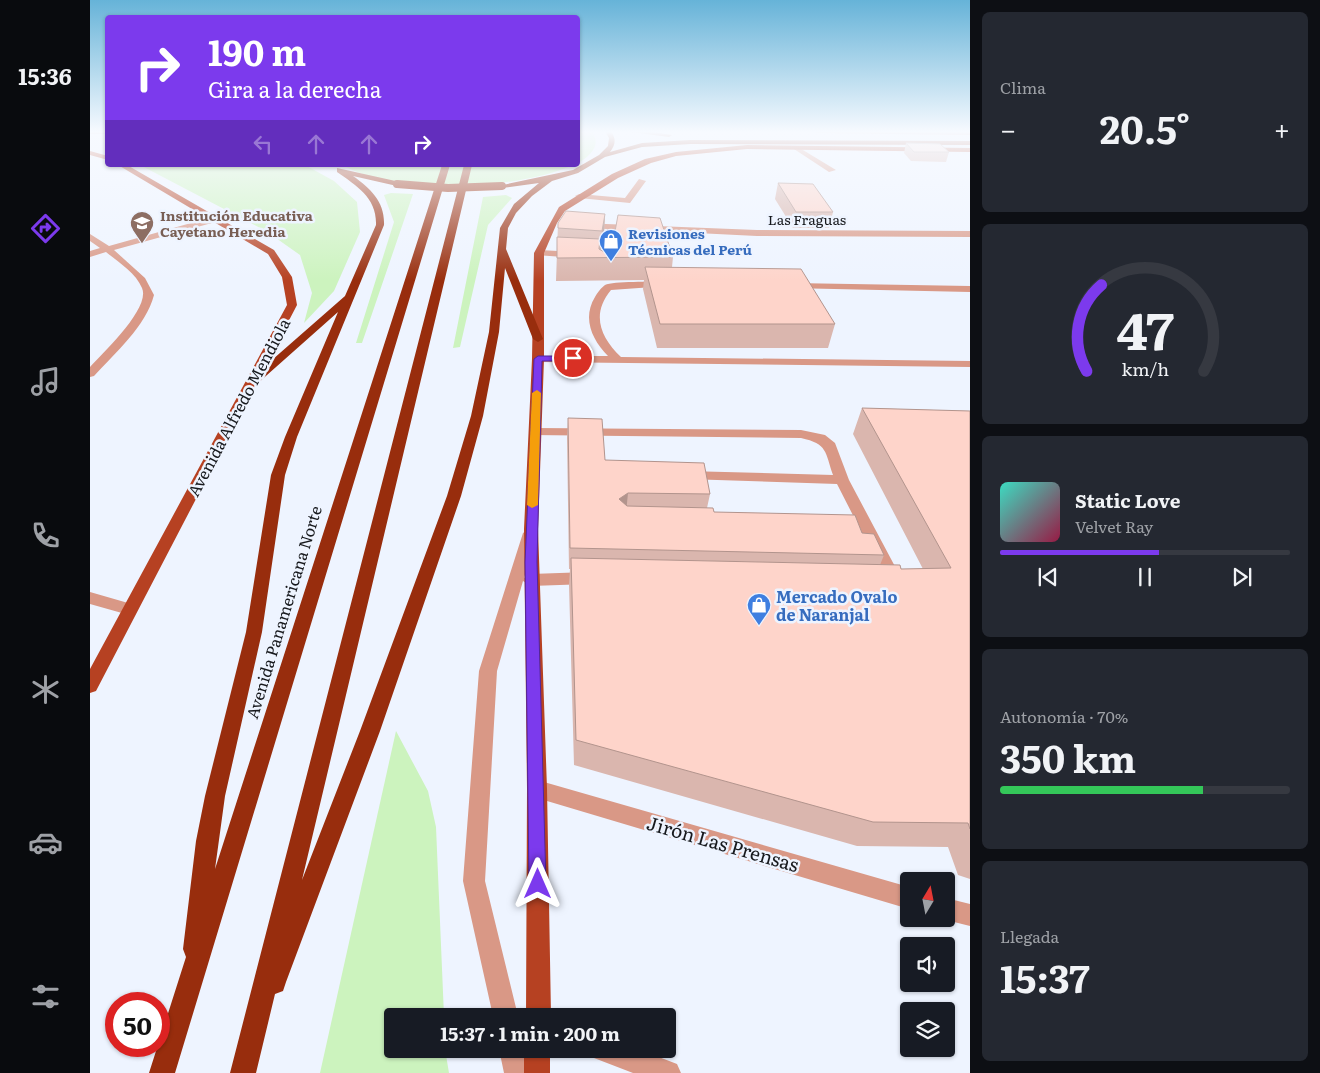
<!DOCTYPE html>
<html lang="es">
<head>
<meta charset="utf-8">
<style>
	body { margin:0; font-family:Literata,serif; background:#242831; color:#f1f3f6; height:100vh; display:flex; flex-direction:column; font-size:19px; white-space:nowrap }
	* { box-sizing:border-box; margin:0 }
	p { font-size:16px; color:#9ea1a6 }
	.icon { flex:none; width:28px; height:28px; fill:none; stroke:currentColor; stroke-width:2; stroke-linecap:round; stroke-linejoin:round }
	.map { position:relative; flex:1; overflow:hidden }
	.drawer { display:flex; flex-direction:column; gap:12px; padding:12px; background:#0d0f14; width:350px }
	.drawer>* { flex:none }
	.guide { position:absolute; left:15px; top:15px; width:475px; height:152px; border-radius:5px; box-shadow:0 1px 4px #0004; background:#7c3aed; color:#fff; overflow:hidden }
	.needle { width:32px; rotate:10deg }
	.tools { position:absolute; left:810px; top:872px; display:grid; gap:10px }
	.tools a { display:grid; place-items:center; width:55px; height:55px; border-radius:5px; background:#171b24; box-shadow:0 1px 4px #0004; font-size:25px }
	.speed { position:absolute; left:15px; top:992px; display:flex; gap:10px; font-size:25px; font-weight:700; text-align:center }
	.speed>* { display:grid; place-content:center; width:65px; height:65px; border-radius:50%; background:#171b24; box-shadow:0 1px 4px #0004; line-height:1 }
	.speed .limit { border:8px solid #d22; background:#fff; color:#111 }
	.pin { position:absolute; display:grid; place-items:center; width:42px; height:42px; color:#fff; margin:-21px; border:2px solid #fff; border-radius:50%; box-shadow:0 1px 5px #0007 }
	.me { position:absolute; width:55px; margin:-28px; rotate:0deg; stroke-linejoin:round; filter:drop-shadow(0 0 4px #0008) }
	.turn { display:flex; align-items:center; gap:18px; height:105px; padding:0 20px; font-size:22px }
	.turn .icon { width:65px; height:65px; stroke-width:2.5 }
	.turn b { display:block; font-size:35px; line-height:42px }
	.lanes { display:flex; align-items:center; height:48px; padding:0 20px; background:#0003; justify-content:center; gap:25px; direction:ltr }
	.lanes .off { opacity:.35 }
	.big { font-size:38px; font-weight:700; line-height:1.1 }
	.drawer .widget { flex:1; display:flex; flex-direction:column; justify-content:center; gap:8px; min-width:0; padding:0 18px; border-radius:8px; background:#242831 }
	.drawer .dial { align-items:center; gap:0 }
	.dial svg { height:130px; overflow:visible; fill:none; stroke:#363941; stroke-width:7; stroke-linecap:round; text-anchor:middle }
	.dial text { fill:#f1f3f6; stroke:none }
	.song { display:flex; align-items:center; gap:15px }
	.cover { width:60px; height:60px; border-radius:8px; background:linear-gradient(135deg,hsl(170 70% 55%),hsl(340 70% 35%)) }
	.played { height:5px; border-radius:2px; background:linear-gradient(90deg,#7c3aed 55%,#363941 55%) }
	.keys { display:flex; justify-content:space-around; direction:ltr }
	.heat { display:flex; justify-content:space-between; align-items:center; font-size:28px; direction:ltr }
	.charge { height:8px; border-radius:4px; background:linear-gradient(90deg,#34c759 70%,#363941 0) }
	.trip { position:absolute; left:294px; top:1008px; width:292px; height:50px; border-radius:5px; background:#171b24; box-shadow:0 1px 4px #0004; font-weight:700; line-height:50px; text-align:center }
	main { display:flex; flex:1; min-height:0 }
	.menu { display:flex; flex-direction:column; width:90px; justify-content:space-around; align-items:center; background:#090b0e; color:#9ea1a6 }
	.menu .icon { width:35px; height:35px }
	.menu .on { color:#7c3aed }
	.menu b { font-size:22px; color:#f1f3f6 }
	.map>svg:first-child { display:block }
	.green { fill:#ccf3be }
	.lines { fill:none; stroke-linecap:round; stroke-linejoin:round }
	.minor { fill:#d99886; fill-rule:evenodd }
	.major { fill:#b64122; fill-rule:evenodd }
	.highway { fill:#982d0d; fill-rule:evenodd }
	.highway-bridge { stroke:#982d0d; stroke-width:8 }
	.wall { fill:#dab6ae }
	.shaded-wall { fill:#b2948d }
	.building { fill:#fed4ca; stroke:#b2948d }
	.route { fill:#7c3aed; stroke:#51269a }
	.slow { fill:#f59e0b }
	.labels { text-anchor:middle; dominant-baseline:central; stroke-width:5; stroke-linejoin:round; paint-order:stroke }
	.far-education-label { font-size:14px; font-weight:bold; fill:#785e54; stroke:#eef4ff; text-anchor:start }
	.far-street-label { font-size:14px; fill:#17191d; stroke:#eef4ff }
	.far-shop-label { font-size:14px; font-weight:bold; fill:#366cbe; stroke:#eef4ff; text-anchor:start }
	.street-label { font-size:16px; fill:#17191d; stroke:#eef4ff }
	.shop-label { font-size:16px; font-weight:bold; fill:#366cbe; stroke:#eef4ff; text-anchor:start }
	.near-street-label { font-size:19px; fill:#17191d; stroke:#eef4ff }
</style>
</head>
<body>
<main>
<nav class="menu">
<b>15:36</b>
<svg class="icon on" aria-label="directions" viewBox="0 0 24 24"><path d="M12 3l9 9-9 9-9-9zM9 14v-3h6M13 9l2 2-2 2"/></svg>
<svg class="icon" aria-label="music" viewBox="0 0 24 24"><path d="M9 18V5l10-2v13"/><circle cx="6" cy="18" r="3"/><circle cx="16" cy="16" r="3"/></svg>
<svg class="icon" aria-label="phone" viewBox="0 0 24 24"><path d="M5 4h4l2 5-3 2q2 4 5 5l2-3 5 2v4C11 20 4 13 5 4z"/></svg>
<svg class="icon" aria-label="climate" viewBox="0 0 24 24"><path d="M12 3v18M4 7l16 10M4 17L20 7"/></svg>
<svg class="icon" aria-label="car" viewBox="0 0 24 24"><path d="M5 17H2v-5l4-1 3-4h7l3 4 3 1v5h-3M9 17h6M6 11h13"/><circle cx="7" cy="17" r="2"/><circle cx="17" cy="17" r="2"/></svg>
<svg class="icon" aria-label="filters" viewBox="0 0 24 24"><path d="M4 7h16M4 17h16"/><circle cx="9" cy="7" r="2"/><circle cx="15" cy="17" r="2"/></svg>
</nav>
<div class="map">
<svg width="880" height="1073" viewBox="0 0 880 1073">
	<rect width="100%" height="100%" fill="#eef4ff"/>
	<path class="green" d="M488,131h13c12,13 -1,25 -13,32z
		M50,165h165l29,16 23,21 3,30 -26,59 -30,32 8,-30 -12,-38 -34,-24z
		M252,165h231c-54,25 -178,30 -231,0z
		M301,193l22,1 -51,149h-6l38,-121 -10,-27z
		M416,195l6,3 -24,27 -28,122 -7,1 30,-151z
		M306,731l32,60 8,36 8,189h-52v33h53l4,24h-129z"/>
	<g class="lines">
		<path class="minor" d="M704,147h4l38,23 -7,2 -35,-23z
			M549,179l7,2 -16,22 -51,-5 -4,-2 4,-2 46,4z
			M126,216l4,3 -1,2 -105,29 31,28 9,17c-8,31 -39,58 -60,81l-4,1v-10c13,-14 61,-59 52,-79 -6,-15 -24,-26 -36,-36l-16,5v-6l10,-3 -10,-7v-7l19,12z
			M491,223l176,7 213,1v6l-213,-1 -141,-7 -7,41 -5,3 -5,-3 8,-41 -23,-1 -4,-3z
			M449,250l38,2 5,3 -5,3 -41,-3v-4z
			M574,281l3,1v4l-56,4c-20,24 -11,47 10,67l349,4v6l-432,-5 -6,-3 6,-3h70c-16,-16 -26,-38 -13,-59 2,-4 7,-10 10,-12 8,-4 48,-3 59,-4z
			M702,283l178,3v6l-181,-4v-4z
			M446,428l265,2 24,5 10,8 14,37 50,94 -2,12h-12l-2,-12 -46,-90 -151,-5 -7,-4 7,-4 147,4c-8,-23 -5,-31 -32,-37l-270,-3 -1,-3z
			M440,528l7,5 -13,45 7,-4 57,-2 6,2 2,4 -2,4 -6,2 -57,2 -8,-5 -26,90 -12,210 33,135h-25l-30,-135 16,-210 44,-138z
			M0,592l45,13 2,4 -2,4 -6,2 -39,-11z
			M447,780l372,107v22l-372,-111 -7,-2 -3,-7 3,-7z
			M856,898l24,6v22l-28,-7h4z
			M409,1049h26l5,24h-26z
			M500,1049h48l39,15 4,9h-48l-39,-15z"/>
		<path class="major" d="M724,131h156v4l-153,-2z
			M657,145l223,3v4l-223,-3 -71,7 -25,7 -33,15 -53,33 -8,12 -13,30v106l-6,170 9,260 4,227h-25l1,-227 -3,-260 8,-170 2,-106 25,-46 53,-33 33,-15 31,-7z
			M0,151l18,5v4l-18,-5z
			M28,165h9l147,85 18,27 5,28 -201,386 -6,2v-24l197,-364 -5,-28 -14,-23z
			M434,1049h26v24h-26z"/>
		<path class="highway" d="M0,131h18v3h-18z
			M515,131h6c5,8 5,13 -1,21l32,-9 48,-3 280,1v4l-280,-1 -48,3 -37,10 -27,16 -26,8 -20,15 -16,17 -8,15 -2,21 37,90 -5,3 -5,-3 -28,-71 -6,64 -16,84 -22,80 -81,235 -94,251 -3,9 -8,3 -19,79h-26l234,-908h8l-170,715 58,-149 87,-235 24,-80 18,-84 11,-104 14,-24 25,-21 -37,5 -4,-2 75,-16 26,-15 9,-9 1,-8z
			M534,131h23l25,4 -3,2z
			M352,165h8l-275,908h-26l37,-116 -3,-8 13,-108 9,-45 41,-164 25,-157 14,-38 53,-125 -80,71 -4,2 -6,-4 97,-85 31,-71c1,-27 -19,-39 -39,-53v-4l63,14v4h-3l-44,-10c18,13 32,26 31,49l-87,212 -12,38 -23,157 -37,164 -10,73z"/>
		<path class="highway-bridge" d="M307,184l51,4 54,-2"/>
	</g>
	<path class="wall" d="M816,143l43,9 -3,10 -35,-1 -7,-8z
		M688,183l55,29 -4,16h-36l-18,-29z
		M515,214l-1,20 -3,16 5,3 67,4 -1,10 163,57 -7,24h-171l-14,-59 1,-9 -88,1 2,-58z
		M772,408l108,3v468l-12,-4 -10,-28 -91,-1 -283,-81 -5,-180 1,-16h-1l-2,-131 1,-20 37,42 105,34 -3,14 7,4 148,21 22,22 -4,10 21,4h22l-70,-135z"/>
	<path class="shaded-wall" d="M515,214l-1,20 -4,18 2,-21z
		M538,493l-2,20 -7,-14z"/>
	<path class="building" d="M816,143l34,1 9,8h-35z
		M688,183l35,1 20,28h-37z
		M476,211l39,3 -3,17 -44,-3v-5z
		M528,215l42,3 13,39 -116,1v-21l43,2 -1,10 7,4 6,-5z
		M555,267l156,2 34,55h-175z
		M772,408l108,3v418l-2,-6 -95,-1 -297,-82 -5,-182 329,7 1,4 50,-1z
		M478,418l34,1 3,41 99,3 6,31 -82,-1 -9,6 8,7 86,2 1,4 141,3 7,18 12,1 10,21 -314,-7z"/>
	<linearGradient id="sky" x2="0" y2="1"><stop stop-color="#66b3d8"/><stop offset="0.47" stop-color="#f7faff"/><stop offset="1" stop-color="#f7faff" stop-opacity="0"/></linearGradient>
	<rect width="880" height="281" fill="url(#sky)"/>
	<path class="route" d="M448,356h35l4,2 -4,3h-31l-5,201 9,322 -3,6 -5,2 -6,-2 -3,-6 -4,-322 9,-203z"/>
	<path class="slow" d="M447,390l4,3 -3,112 -6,3 -5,-3 5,-112z"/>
	<defs>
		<g id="school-pin" transform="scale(1.25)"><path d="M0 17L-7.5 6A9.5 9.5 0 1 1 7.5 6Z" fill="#8d6e63" stroke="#eef4ff"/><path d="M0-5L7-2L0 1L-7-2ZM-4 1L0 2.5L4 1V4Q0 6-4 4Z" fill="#fff"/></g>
		<g id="shop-pin" transform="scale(1.25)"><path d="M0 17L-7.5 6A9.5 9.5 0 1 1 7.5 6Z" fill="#3f7fe0" stroke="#eef4ff"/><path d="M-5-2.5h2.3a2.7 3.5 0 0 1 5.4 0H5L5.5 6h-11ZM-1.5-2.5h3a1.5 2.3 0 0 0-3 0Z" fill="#fff"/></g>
	</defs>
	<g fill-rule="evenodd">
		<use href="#school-pin" x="52" y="223"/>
		<use href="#shop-pin" x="521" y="241"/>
		<use href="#shop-pin" x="669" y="605"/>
	</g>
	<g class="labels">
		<g class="far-education-label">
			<text x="70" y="215">Institución Educativa<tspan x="70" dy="16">Cayetano Heredia</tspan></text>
		</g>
		<g class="far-street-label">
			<text x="717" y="219">Las Fraguas</text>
		</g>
		<g class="far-shop-label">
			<text x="538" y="233">Revisiones<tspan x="538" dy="16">Técnicas del Perú</tspan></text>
		</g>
		<g class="street-label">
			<text transform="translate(148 407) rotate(-62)">Avenida Alfredo Mendiola</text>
			<text transform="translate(193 612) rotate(-73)">Avenida Panamericana Norte</text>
		</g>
		<g class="shop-label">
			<text x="686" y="596">Mercado Ovalo<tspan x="686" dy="18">de Naranjal</tspan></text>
		</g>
		<g class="near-street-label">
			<text transform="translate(633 843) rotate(16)">Jirón Las Prensas</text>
		</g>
	</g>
</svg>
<div class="tools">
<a><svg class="needle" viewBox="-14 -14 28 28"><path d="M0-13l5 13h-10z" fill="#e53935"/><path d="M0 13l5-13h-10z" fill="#9ea1a6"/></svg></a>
<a><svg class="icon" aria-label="sound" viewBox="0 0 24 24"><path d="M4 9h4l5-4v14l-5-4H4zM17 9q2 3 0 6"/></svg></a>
<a><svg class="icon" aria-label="layers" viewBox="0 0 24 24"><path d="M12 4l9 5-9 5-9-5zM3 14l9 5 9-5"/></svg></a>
</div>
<div class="speed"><div class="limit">50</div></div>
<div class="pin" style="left:483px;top:358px;background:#d93025"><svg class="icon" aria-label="arrive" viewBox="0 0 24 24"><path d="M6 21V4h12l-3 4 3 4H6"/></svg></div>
<svg class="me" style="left:448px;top:884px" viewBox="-20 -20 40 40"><path d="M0-17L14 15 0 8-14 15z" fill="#7c3aed" stroke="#fff" stroke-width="4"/></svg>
<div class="trip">15:37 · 1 min · 200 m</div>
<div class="guide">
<div class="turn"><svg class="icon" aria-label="right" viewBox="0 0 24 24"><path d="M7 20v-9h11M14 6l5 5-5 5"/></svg><div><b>190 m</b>Gira a la derecha</div></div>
<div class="lanes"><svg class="icon off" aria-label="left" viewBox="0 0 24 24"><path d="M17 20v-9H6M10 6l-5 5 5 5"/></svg><svg class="icon off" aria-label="ahead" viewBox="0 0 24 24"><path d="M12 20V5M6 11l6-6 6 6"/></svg><svg class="icon off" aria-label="ahead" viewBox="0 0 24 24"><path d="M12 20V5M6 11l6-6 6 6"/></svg><svg class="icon" aria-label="right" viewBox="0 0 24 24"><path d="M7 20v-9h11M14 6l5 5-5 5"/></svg></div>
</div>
</div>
<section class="drawer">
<div class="widget"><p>Clima</p>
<div class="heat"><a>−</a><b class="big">20.5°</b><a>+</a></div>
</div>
<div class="widget dial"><svg viewBox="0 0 100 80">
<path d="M14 69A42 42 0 1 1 86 69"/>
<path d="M14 69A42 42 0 0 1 23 16" stroke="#7c3aed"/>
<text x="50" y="56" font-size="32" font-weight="700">47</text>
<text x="50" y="72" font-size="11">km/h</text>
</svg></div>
<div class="widget">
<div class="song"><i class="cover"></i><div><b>Static Love</b><p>Velvet Ray</p></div></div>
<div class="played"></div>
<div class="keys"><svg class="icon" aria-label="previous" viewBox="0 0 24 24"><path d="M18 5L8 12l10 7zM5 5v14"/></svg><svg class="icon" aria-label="pause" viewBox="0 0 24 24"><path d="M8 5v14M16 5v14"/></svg><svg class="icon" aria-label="next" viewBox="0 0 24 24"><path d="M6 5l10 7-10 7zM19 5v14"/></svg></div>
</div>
<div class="widget"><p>Autonomía · 70%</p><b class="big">350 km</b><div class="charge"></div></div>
<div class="widget"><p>Llegada</p><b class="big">15:37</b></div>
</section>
</main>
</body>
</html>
